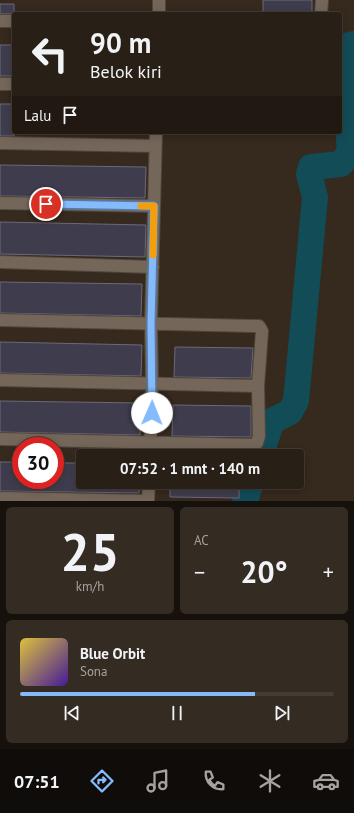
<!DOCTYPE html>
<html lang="id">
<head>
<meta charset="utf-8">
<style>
	body { margin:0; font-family:"PT Sans",sans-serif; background:#342c23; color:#f1f3f6; height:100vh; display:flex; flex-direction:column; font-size:15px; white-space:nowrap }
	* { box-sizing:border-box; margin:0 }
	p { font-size:13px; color:#a5a2a1 }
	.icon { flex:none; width:22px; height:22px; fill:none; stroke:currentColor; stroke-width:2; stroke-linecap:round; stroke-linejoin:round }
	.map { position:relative; height:501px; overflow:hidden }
	.details { display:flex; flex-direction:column; gap:6px; padding:6px; background:#16110c; flex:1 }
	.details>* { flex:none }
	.hud { position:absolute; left:12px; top:12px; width:330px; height:122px; border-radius:4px; box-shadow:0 2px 10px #0003,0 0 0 1px #443d35; background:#281f16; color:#f1f3f6; overflow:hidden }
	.speed { position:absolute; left:12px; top:437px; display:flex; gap:8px; font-size:20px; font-weight:700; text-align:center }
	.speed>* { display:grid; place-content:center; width:52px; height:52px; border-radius:50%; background:#281f16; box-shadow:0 2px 10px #0003,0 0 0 1px #443d35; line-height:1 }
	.speed .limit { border:6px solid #d22; background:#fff; color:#111 }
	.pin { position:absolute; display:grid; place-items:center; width:34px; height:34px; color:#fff; margin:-17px; border:2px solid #fff; border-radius:50%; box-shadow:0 1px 4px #0007 }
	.me { position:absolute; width:44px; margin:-22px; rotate:1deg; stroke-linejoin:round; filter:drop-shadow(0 0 3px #0008) }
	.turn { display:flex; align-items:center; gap:14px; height:84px; padding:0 12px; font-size:18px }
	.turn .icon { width:52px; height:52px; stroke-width:2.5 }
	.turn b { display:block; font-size:28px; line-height:34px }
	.then { display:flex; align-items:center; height:38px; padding:0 12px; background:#0003; gap:8px; font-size:15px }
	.big { font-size:30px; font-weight:600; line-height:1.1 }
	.details .card { flex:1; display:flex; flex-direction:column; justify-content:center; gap:6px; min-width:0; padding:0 14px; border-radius:6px; background:#342c23 }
	.details .dial { align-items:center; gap:0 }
	.dial b { font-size:52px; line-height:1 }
	.song { display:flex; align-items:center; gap:12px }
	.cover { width:48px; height:48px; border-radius:6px; background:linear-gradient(135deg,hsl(50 70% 55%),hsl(260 70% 35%)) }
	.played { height:4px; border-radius:2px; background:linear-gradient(90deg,#85bbfb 75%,#443d35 75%) }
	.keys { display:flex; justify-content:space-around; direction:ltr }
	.heat { display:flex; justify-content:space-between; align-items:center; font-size:22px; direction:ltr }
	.details .tiles { flex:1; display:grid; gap:6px; grid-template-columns:1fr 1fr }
	.card:last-child { grid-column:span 2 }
	.trip { position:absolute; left:76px; top:449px; width:228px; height:40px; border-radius:4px; background:#281f16; box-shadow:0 2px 10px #0003,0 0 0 1px #443d35; font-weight:600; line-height:40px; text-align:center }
	.menu { display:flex; height:64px; justify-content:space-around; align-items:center; background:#100c09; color:#a5a2a1 }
	.menu .icon { width:28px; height:28px }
	.menu .selected { color:#85bbfb }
	.menu b { font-size:18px; color:#f1f3f6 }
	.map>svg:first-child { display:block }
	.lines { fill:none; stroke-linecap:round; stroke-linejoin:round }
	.river { stroke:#124c57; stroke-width:26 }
	.building { fill:#3f3d4d; stroke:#6b697a }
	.minor-casing { stroke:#51473e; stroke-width:14 }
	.minor { stroke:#746659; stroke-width:12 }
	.route-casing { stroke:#567aa3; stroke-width:10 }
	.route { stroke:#85bbfb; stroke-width:7 }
	.slow { stroke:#f59e0b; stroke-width:7 }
</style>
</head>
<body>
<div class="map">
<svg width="354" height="501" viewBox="0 0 354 501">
	<rect width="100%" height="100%" fill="#36291e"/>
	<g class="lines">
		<path class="river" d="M260,456l12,-35 18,-9 6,-11 19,-204 -6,-23 2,-7 30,-3 9,-12 -7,-93 6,-14 5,-1
			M245,501l6,-19"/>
	</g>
	<path class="building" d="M263,0h49v14h-49z
		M0,4h14v10h-14z
		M0,45h14v31h-14z
		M0,104h14v32h-14z
		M0,165l146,2 -1,31 -145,-2z
		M0,222l146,3 -1,32 -145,-3z
		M0,282l142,2 -1,32 -141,-3z
		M0,342l142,3 -1,31 -141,-3z
		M175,347l78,1 -2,30 -77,-1z
		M0,401l141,2 -1,32 -140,-3z
		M173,405l78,1v31l-79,-1z
		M0,462h21v19l27,1h7v-19h28v20l57,1 -1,9 -139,-2z
		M170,484l69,2v12l-69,-1z"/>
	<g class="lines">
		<g class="minor-casing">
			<path id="minor" d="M159,14v-14
				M321,14l1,-14
				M0,21h14
				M0,84h14
				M0,143l155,3
				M0,203l154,3
				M0,262l153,5
				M0,320l252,6h7l3,5 -4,55 1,50 -2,7 -4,2 -253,-6
				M0,380l258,6
				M150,456l2,-73 -1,-60 5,-191
				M0,498l147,3
				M148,501l1,-19"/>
		</g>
		<use href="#minor" class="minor"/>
	</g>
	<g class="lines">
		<g class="route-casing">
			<path id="route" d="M46,204l108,2 -3,117 1,90"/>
		</g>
		<use href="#route" class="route"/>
		<path class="slow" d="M141,206h13l-1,49"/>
	</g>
</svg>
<div class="speed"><div class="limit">30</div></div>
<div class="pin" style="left:46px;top:204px;background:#d93025"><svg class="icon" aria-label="arrive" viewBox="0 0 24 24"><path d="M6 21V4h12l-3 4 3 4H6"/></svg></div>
<svg class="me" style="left:152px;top:413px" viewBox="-20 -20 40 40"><circle r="19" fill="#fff"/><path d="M0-13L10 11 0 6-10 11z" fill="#85bbfb"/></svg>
<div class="trip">07:52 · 1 mnt · 140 m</div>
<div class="hud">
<div class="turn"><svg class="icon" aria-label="left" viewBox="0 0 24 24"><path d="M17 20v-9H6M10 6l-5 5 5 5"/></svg><div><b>90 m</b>Belok kiri</div></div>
<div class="then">Lalu<svg class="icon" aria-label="arrive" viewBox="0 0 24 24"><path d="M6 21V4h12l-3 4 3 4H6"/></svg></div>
</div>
</div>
<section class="details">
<div class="tiles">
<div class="card dial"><b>25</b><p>km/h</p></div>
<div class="card"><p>AC</p>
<div class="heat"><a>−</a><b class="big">20°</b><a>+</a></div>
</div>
<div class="card">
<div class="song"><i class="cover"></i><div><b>Blue Orbit</b><p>Sona</p></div></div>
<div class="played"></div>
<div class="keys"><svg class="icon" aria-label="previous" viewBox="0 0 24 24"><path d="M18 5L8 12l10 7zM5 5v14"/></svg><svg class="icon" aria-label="pause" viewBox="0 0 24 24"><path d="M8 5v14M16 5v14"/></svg><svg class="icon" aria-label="next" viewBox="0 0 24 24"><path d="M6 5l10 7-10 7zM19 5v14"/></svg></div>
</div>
</div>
</section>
<nav class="menu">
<b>07:51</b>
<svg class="icon selected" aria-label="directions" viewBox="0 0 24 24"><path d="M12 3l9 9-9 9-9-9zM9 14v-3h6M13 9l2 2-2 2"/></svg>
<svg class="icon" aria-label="music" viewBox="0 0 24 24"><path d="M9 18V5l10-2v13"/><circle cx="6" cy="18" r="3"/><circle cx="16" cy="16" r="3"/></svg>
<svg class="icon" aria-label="phone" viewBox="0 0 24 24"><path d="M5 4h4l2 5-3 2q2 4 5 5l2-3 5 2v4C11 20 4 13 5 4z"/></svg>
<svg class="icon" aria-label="climate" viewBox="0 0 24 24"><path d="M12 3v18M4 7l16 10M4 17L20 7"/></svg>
<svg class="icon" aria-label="car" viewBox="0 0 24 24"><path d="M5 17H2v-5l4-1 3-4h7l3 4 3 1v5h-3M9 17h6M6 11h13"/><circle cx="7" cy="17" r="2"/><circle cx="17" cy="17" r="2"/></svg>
</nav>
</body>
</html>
